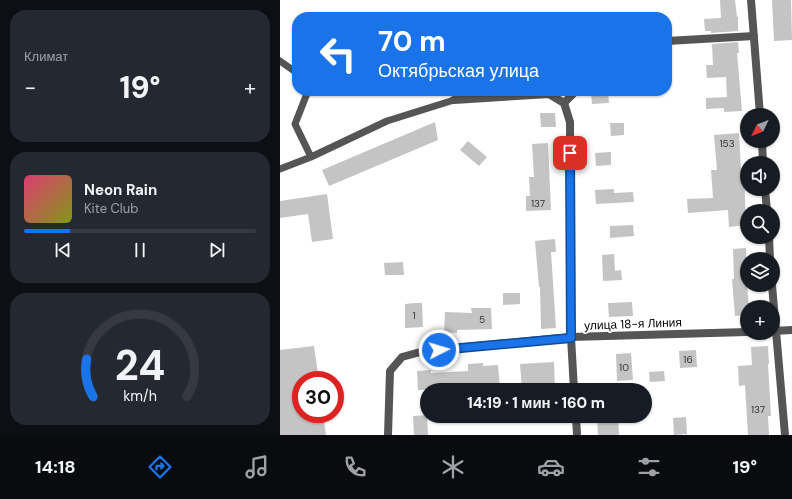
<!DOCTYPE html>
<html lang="ru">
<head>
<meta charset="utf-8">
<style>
	body { margin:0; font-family:"DM Sans",sans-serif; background:#242831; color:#f1f3f6; height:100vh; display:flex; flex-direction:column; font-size:15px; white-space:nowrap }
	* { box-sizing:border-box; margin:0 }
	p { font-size:13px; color:#9ea1a6 }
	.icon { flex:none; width:22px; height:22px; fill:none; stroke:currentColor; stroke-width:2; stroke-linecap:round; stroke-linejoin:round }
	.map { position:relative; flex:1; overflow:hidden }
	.drawer { display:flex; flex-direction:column; gap:10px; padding:10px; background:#0d0f14; width:280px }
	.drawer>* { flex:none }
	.guide { position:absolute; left:12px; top:12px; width:380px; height:84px; border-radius:16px; box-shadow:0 1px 3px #0004; background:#1a73e8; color:#fff; overflow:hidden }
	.needle { width:26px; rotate:227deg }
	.buttons { position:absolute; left:460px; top:108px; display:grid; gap:8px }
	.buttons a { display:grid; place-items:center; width:40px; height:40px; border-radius:50%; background:#171b24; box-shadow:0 1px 3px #0004; font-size:20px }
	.speed { position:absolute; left:12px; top:371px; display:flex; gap:8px; font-size:20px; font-weight:700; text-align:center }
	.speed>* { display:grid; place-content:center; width:52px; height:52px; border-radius:50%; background:#171b24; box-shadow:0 1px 3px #0004; line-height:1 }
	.speed .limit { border:6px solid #d22; background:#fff; color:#111 }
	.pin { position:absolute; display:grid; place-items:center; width:34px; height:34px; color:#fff; margin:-17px; border-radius:8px; box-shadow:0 2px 6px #0006 }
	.me { position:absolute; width:44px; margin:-22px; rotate:85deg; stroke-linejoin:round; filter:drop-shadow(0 0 3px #0008) }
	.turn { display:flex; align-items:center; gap:14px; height:84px; padding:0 20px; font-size:18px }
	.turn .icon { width:52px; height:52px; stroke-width:2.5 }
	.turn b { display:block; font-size:28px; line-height:34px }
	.big { font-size:30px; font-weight:800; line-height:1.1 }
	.drawer .widget { flex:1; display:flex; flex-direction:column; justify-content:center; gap:6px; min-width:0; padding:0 14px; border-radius:16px; background:#242831 }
	.drawer .dial { align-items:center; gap:0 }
	.dial svg { height:104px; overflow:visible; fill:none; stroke:#363941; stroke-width:7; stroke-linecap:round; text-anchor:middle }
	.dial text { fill:#f1f3f6; stroke:none }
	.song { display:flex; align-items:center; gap:12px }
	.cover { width:48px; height:48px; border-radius:6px; background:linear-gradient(135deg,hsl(340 70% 55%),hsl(70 70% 35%)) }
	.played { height:4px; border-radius:2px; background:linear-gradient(90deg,#1a73e8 20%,#363941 20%) }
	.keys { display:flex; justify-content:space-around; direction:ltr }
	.heat { display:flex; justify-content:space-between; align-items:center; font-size:22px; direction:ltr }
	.trip { position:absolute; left:140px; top:383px; width:232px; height:40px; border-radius:20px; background:#171b24; box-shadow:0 1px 3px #0004; font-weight:800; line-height:40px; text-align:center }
	.menu { display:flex; height:64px; justify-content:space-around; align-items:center; background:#090b0e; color:#9ea1a6 }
	.menu .icon { width:28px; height:28px }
	.menu .active { color:#1a73e8 }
	.menu b { font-size:18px; color:#f1f3f6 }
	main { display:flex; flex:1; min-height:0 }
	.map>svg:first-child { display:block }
	.building { fill:#c4c4c4 }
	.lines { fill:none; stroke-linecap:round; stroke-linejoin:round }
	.service { stroke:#555; stroke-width:7 }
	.minor { stroke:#555; stroke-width:8 }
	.route-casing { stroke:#114b97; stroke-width:10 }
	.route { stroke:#1a73e8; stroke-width:7 }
	.labels { text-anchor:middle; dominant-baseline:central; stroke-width:3.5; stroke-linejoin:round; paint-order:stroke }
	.number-label { font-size:10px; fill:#313131 }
	.street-label { font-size:12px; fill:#000; stroke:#fff }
</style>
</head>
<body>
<main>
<section class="drawer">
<div class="widget"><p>Климат</p>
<div class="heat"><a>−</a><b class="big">19°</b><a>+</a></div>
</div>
<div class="widget">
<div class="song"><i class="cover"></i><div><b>Neon Rain</b><p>Kite Club</p></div></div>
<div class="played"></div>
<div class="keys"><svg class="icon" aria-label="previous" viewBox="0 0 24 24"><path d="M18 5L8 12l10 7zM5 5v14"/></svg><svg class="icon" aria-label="pause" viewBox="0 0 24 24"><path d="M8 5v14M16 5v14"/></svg><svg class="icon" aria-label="next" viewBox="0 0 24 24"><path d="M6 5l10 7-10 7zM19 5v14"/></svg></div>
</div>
<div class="widget dial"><svg viewBox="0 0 100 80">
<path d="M14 69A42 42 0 1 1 86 69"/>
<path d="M14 69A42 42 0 0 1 9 40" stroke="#1a73e8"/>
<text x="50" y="56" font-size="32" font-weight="700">24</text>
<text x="50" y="72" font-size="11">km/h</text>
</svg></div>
</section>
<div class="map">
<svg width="512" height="435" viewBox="0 0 512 435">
	<rect width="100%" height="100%" fill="#fff"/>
	<path class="building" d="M440,0h15l2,17h1v14l-27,2v-2h-6l-1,-12 17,-1z
		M492,0h19l1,40 -18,1z
		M458,42l1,11h-2l5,58 -18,1v-4l-18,1v-11l21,-1 -1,-20 -19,1 -1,-13h7l-1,-21z
		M328,92l1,11 -17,1 -1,-11z
		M260,113h15l1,14h-15z
		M155,122l3,18 -109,46 -7,-16z
		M330,123h14v12l-13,1z
		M459,133l2,37h3l2,55 -17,2 -1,-17 -40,3 -1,-14 26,-1 -2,-28h6l-3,-35z
		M188,141l19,16 -8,9 -19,-16z
		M268,143l3,67 -25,1v-15h4l-1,-19h5l-2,-33z
		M331,152v13l-15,1 -1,-13z
		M334,189v4l19,-1 1,10 -38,2 -1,-14z
		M47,194l6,45 -21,3 -4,-28 -28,4v-17z
		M353,225l1,11 -24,2v-12z
		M275,239l1,13h-5l5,76 -15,1 -1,-42h-1l-4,-46z
		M466,248l1,37 2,22h-2v8l-12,1 -3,-37h2l-1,-30z
		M334,254l1,17 6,-1 1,10 -19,1 -1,-26z
		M123,262l1,13h-19l-1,-12z
		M223,293h17v11l-17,1z
		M352,302l1,14 -24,1 -1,-14z
		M136,303h6l1,24 -18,1v-24z
		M191,308h20l1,21 -35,1v3l-13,-1 1,-20 27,1z
		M34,346l5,34h-18v34h22l3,21h-46v-85z
		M488,346l1,18h-1l3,52h-3l1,19h-21l-3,-50 -6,1 -1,-20 14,-1 -1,-18z
		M416,350l1,17 -17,1 -1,-17z
		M351,353l2,27 -16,1 -1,-27z
		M274,362l1,28h-33l-2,-26z
		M203,363v3l15,-1 2,25h-30l-1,-5 -37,3v2h-14l-1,-19 14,-1v3l37,-2v-7z
		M384,371l1,10 -15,1 -1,-10z
		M147,415l1,20h-14l-1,-19z
		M338,416l1,19h-21l-1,-18z
		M406,417l1,17 -13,1 -1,-17z"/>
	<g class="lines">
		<path class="service" d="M0,61l17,12
			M28,91l-13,33 16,33
			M0,169l31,-12 76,-36 67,-21"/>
		<path class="minor" d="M471,0l9,115
			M387,41l87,-5
			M174,100l95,-6 15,9 6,19 1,215 3,53
			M284,103l12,-12
			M482,141l1,22
			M485,189l2,22
			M489,237l1,22
			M492,285l4,46 9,104
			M493,331l19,-1
			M296,416l1,19
			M108,435l2,-64 12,-14 22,-6 147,-14 176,-5"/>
	</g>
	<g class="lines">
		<g class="route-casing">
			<path id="route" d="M159,350l132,-12 -1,-185"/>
		</g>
		<use href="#route" class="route"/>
	</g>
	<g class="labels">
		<g class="number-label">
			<text x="447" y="143">153</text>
			<text x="258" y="203">137</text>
			<text x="134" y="315">1</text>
			<text x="202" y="319">5</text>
			<text x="408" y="359">16</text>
			<text x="344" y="367">10</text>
			<text x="478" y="409">137</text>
		</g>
		<g class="street-label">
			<text transform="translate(353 324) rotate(-2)">улица 18-я Линия</text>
		</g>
	</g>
</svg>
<div class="buttons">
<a><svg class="needle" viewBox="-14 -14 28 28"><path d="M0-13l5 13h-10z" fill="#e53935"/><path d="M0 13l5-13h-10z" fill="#9ea1a6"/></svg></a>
<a><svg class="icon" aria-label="sound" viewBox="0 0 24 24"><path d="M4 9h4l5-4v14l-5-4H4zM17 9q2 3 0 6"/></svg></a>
<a><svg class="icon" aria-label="search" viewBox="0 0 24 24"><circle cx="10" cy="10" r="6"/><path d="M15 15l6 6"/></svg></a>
<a><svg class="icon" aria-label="layers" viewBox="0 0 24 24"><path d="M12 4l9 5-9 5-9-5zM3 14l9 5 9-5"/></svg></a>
<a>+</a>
</div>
<div class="speed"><div class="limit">30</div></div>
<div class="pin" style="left:290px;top:153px;background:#d93025"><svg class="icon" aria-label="arrive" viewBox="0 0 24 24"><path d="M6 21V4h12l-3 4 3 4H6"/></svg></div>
<svg class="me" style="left:159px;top:350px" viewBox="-20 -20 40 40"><circle r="17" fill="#1a73e8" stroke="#fff" stroke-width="3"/><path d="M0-11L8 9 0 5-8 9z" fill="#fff"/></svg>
<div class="trip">14:19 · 1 мин · 160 m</div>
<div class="guide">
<div class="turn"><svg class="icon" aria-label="left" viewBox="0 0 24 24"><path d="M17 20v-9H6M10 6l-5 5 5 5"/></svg><div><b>70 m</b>Октябрьская улица</div></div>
</div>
</div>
</main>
<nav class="menu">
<b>14:18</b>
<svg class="icon active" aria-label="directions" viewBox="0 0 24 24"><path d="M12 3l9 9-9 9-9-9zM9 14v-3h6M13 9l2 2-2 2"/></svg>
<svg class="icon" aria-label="music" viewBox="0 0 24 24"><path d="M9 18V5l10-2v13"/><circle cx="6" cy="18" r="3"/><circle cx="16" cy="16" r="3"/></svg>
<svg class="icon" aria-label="phone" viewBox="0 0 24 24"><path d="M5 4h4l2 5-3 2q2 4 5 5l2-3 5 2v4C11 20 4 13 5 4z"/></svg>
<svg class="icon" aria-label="climate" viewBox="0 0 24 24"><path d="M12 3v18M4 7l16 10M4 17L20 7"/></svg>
<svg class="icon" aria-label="car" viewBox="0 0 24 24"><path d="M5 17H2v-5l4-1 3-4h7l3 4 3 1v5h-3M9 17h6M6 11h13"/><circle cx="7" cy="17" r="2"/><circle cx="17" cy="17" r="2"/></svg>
<svg class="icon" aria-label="filters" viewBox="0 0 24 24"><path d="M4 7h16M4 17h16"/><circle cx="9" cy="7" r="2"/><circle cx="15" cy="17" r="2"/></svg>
<b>19°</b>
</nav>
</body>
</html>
